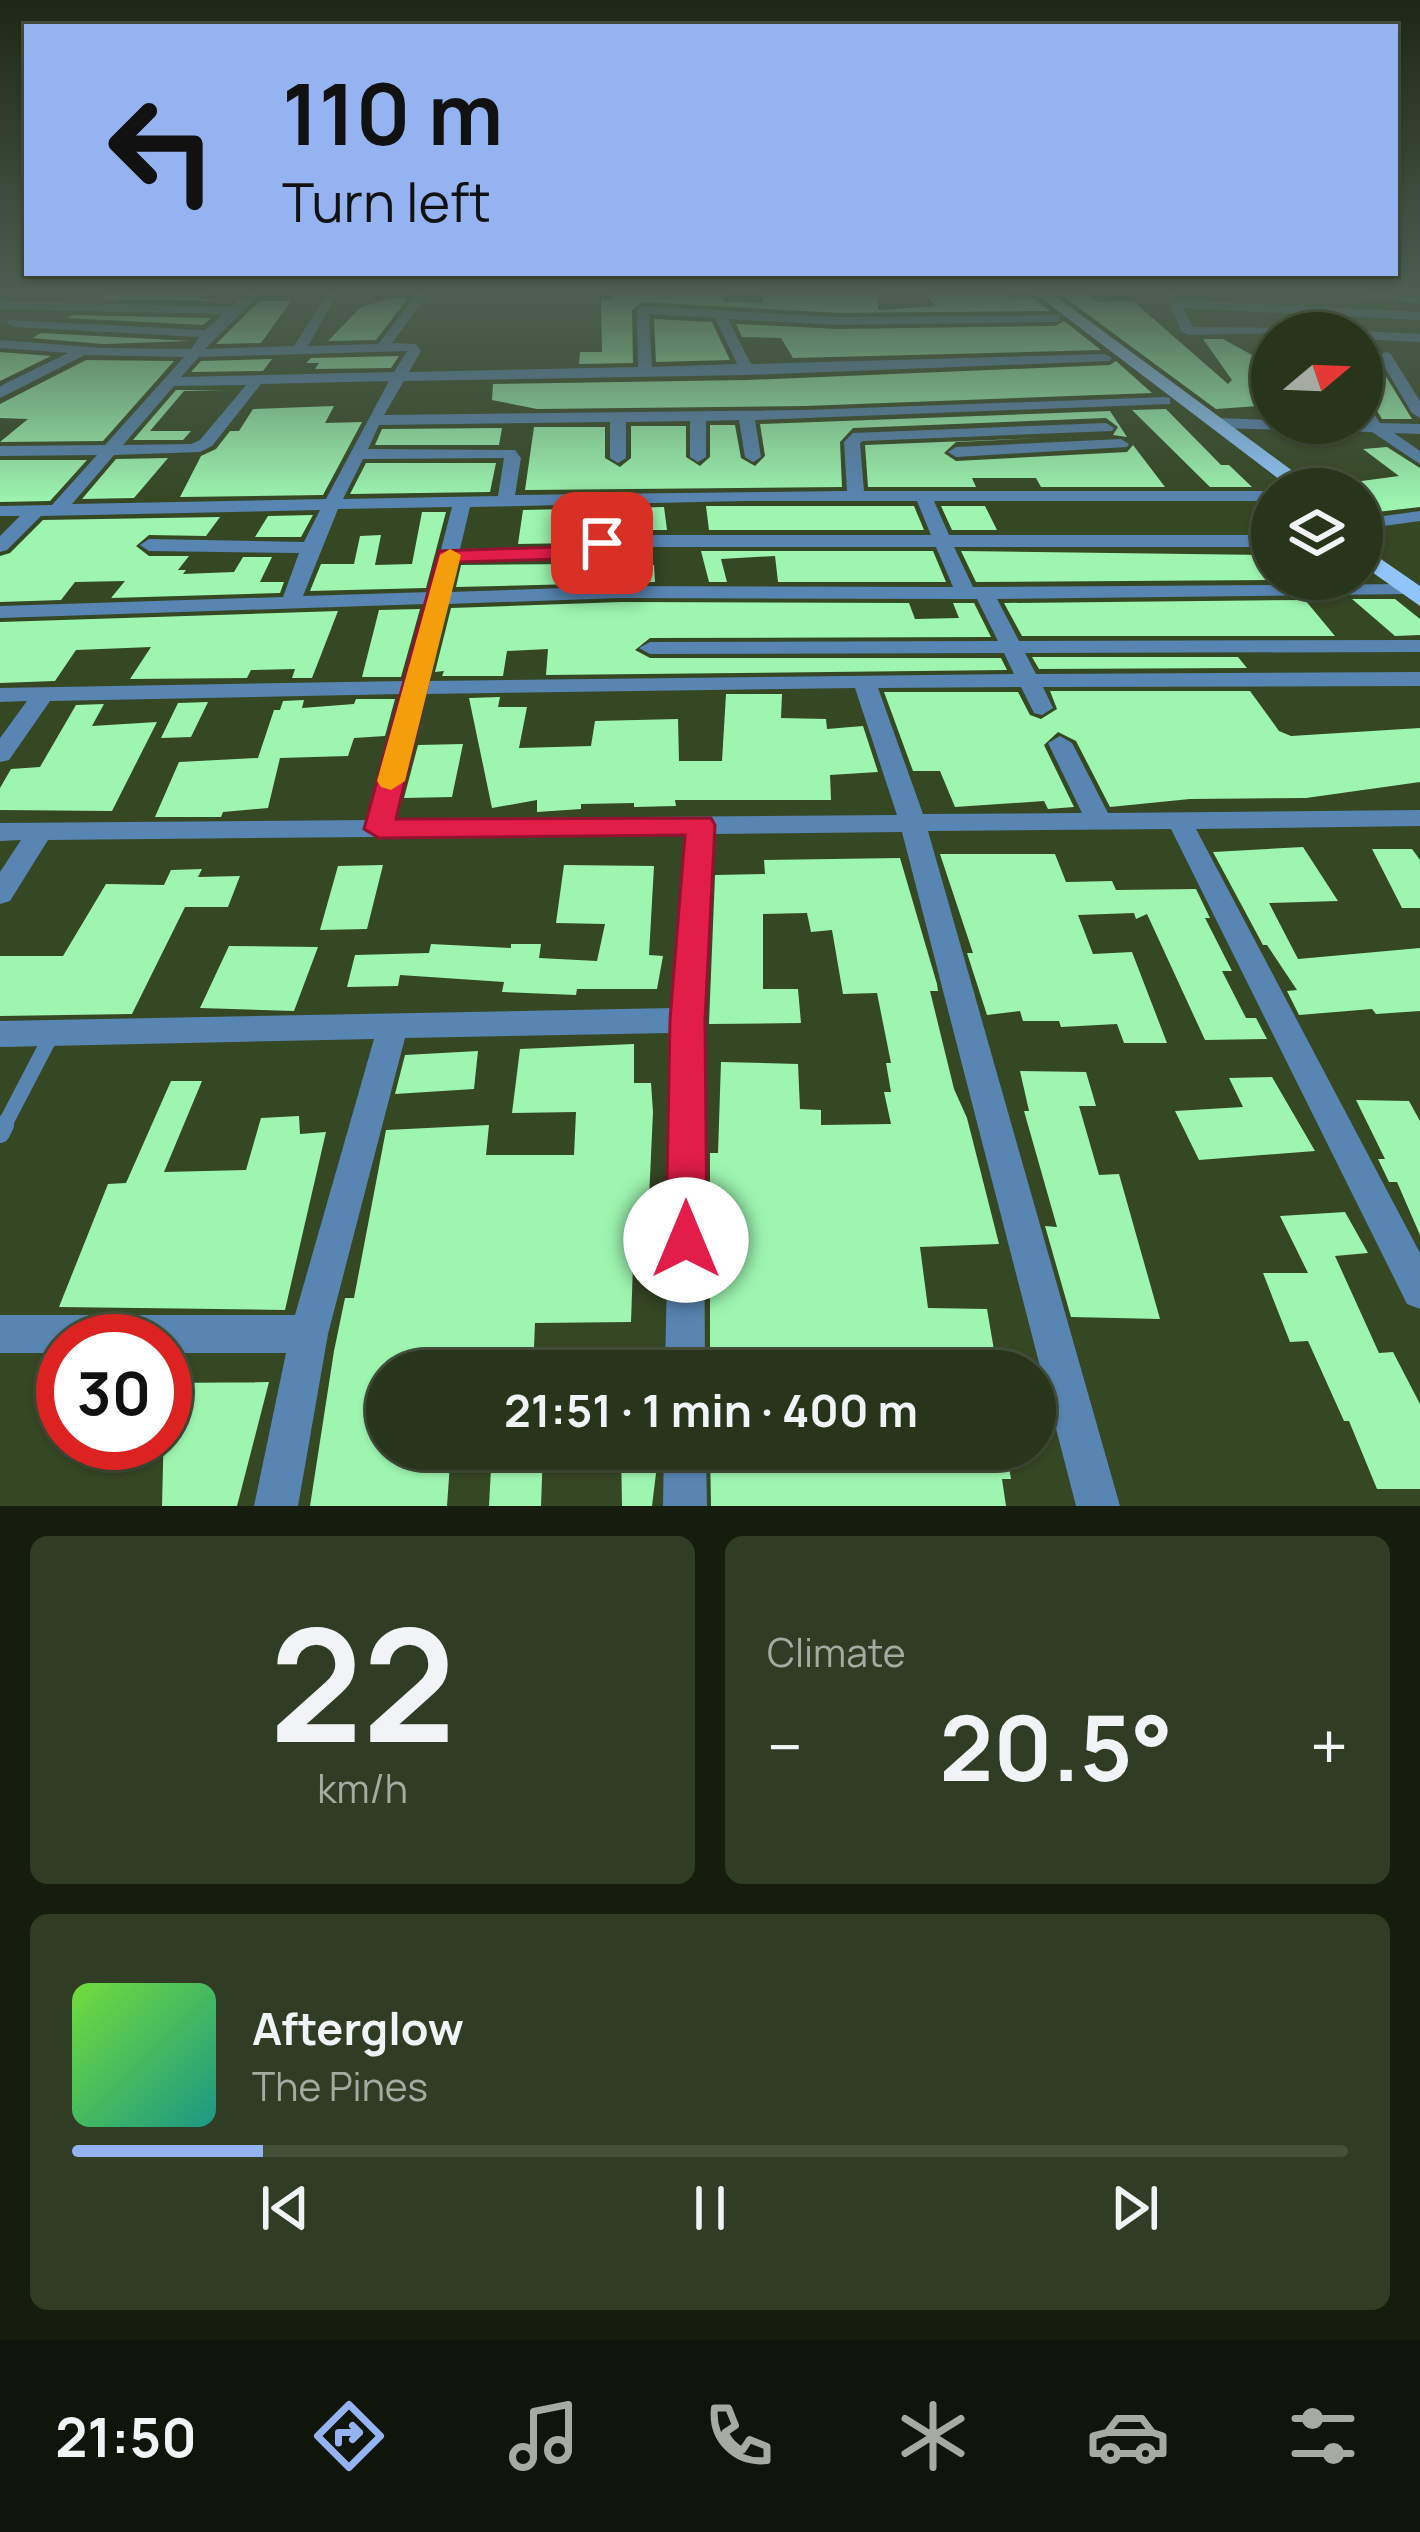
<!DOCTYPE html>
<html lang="en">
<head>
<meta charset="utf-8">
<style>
	body { margin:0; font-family:Manrope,sans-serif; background:#303d24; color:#f1f3f6; height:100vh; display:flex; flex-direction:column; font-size:45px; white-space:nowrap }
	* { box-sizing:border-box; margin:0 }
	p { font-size:39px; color:#a5aba3 }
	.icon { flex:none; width:66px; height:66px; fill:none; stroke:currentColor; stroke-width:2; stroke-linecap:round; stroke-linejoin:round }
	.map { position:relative; height:1506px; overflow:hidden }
	.drawer { display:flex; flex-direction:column; gap:30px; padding:30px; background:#161d0f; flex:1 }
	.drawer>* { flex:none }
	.top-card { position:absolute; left:24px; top:24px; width:1374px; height:252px; border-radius:0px; box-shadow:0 3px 9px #0004,0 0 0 3px #44503a; background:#95b2f1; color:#111; overflow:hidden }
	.needle { width:78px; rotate:71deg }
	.tools { position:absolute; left:1251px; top:312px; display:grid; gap:24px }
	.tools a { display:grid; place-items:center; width:132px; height:132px; border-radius:50%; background:#28351b; box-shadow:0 3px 9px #0004,0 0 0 3px #44503a; font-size:60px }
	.speed { position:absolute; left:36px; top:1314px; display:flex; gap:24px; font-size:60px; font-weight:700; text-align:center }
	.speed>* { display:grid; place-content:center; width:156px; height:156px; border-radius:50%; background:#28351b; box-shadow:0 3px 9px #0004,0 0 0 3px #44503a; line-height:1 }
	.speed .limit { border:18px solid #d22; background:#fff; color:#111 }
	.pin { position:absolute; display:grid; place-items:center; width:102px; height:102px; color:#fff; margin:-51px; border-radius:24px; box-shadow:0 6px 18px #0006 }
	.me { position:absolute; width:132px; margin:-66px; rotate:0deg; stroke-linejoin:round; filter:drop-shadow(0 0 9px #0008) }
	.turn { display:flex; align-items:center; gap:42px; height:252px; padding:0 60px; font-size:54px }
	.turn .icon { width:156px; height:156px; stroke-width:2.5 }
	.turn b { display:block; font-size:84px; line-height:102px }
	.big { font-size:90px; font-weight:700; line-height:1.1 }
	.drawer .tile { flex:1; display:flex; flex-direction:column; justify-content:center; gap:18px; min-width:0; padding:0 42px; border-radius:18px; background:#303d24 }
	.drawer .dial { align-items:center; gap:0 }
	.dial b { font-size:156px; line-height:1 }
	.song { display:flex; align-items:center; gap:36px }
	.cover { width:144px; height:144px; border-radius:18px; background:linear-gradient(135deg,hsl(100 70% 55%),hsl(170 70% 35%)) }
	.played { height:12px; border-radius:6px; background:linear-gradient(90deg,#95b2f1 15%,#44503a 15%) }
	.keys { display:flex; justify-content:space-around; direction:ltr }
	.heat { display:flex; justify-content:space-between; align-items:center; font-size:66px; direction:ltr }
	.drawer .tiles { flex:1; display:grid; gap:30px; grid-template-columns:1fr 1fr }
	.tile:last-child { grid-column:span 2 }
	.trip { position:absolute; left:366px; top:1350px; width:690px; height:120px; border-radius:60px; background:#28351b; box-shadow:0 3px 9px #0004,0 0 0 3px #44503a; font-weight:700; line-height:120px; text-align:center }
	.tab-bar { display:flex; height:192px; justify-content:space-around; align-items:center; background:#10150b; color:#a5aba3 }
	.tab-bar .icon { width:84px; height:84px }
	.tab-bar .on { color:#95b2f1 }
	.tab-bar b { font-size:54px; color:#f1f3f6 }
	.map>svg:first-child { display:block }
	.building { fill:#9df5b0 }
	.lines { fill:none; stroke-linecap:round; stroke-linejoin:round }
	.service-far1 { stroke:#5985b2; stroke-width:15 }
	.service { stroke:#5985b2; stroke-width:20 }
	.minor { fill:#5985b2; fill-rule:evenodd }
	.primary { fill:#90c5fc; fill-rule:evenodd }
	.route { fill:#e11d48; stroke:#92132f; stroke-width:3 }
	.slow { fill:#f59e0b }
</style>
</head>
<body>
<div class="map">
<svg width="1420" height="1506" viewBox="0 0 1420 1506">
	<rect width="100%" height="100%" fill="#364724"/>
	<path class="building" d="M613,292h111v10l39,1v-11h115v18l58,-4 -11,-12 79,-2 5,5 21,-1 20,15 -211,2 -196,-11 -11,8 1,53 -54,1 1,-12h22l-1,-53h10z
		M111,293h94l-6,6 32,2 -130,-2z
		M1084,293l14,9 35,-1 95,83 4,-4 -29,-41h20l49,27v39l-56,4 -156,-115z
		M394,297h15l-33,43 -48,1 33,-34z
		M259,301h32l-30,42 -45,1z
		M73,315l138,3 -8,7 -136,-7z
		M654,319l58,3 18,38 -74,2z
		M1064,321l37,29 -308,8 -12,-20 -39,-1 -6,-13 103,5 216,-3z
		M41,333l150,8 -88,3 -71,-6z
		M1362,344h4l46,75h-30l-11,-18 -9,-4z
		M0,352l51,4 -51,25z
		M399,356l-8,12 -76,1 4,-6h-13l5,-5z
		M272,359l-9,12 -72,1 10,-11z
		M86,360l88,1 -71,80 -103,1 28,-23 -28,-1v-14z
		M1116,361l36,32 -347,13 -268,3 -45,-9 1,-16 254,-4 363,-15z
		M176,390h49l-41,1 -34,40h41l-8,9h-50z
		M334,406l-9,17 37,-1 -39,73 -143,2 21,-41 15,-7 14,-18h9l14,-22z
		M1166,409l55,56h8l23,22h-42l-78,-77z
		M1110,411l17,26 -14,-2 5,-8 -12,-9 -253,10 -13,14 2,45 -317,3 9,-63h71v31l15,9 11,-9v-32h55v31l14,9 10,-9v-32h25l6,33 14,8 10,-10 -5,-32z
		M502,428l-3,17h-124l7,-16z
		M1043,438l-87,4 -12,11 12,8 171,-9 6,-7 32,42h-124l-5,-9h-64l4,9h-108l-3,-42z
		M1387,447l33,21v39l-43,5 -15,-13v-10l-23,-5 60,-8 -36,-27z
		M168,458l-34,40 -52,1 34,-40z
		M0,460h87l-37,41 -50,1z
		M366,463h130l-6,29 -140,2z
		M706,506h208l10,24h-215z
		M941,506h44l12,24h-45z
		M664,507l3,23h-33v-5l-57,3 1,15 -60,1 5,-34z
		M422,512h24l-20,76 -116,3 11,-27h33l6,-28 21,-1 -6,30 37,-1z
		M313,515l-12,22h-46l13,-21z
		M220,517l-14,19 -57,-1 -13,11 13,10h40l-11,14h8l-3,4 51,-2 9,-15h29l-12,25h24l-4,11 -169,5 14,-17 -50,1 -14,18 -61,2v-46l10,-3 33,-33z
		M701,551h232l13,31h-168l-3,-26 -54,3 6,23h-18z
		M961,551l305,4 9,25 -299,2z
		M578,564v4l76,-3 1,17 -199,5 5,-22z
		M1352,599h43l25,20v16l-25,1z
		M1305,600l30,36h-313l-18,-33z
		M621,602l288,1 6,16 44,-1 -6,-15h21l17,34 -341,1 -15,12 15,8h351l6,12 -461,5 2,-26 -41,2 -4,25h-61l2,-5 -9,1 16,-64z
		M420,609l-19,68h-39l17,-67z
		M338,611l-26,67h-20l3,-9 -44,1 -4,8 -117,1 21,-32 -75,3 -21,31 -55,2v-61z
		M1032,657h206l9,11 -208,1z
		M1050,691h200l29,40 12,5 129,-8v54l-114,16 -116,1 -80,8 -34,-66 -18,-9 -14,13 30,62 -26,2 -4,-8 -89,6 -15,-36h-27l-29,-79h134l12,23 11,4 16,-10z
		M726,694h56l-1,24 45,1 1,10 36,-3 15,46 -48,3 1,25h-156l1,6 -42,1v-4l-53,1v5l-44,3v-12l-45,8 -23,-110 31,-1 -2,10h29l-8,41 72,-2 4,-25 83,-2 1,42h43z
		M356,699h39l-10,37 -31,2 -6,18 -68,2 -12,50 -45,4 -2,5h-66l24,-55 79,-4 16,-48h6l3,-9 21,-1 -2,8 52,-4z
		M208,702l-17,35 -30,1 17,-35z
		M104,704l-12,22 65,-4 -45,89 -112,-1v-22l11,-19 29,-2 36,-62z
		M463,744l-11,53 -48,1 14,-53z
		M1303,847l35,54 -69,2 29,56 122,-11v63l-44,3 -4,-5 -73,6 -12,-24 10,-1 -30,-45h-4l-50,-93z
		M1372,849h40l8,11v48h-18z
		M940,854h115l11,28 46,-1 4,9 80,-1 14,29h-5l27,53h-10l24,47h10l11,21 -62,1 -58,-126 -11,5 -2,-6 -56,2 15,39 39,-2 35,91h-43l-7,-19 -56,3 -2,-6h-36l-3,-10 -33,4 -20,-62h6z
		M900,858l37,126 1,7h-8l24,98 13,29 32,126 -79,3 8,61 59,1 7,41 -11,-1 4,22h-277v-218h8l3,-91 77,2 2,45 21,1v15l70,-1 -7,-32h7l-5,-29h5l-14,-70 -34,1 -11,-64 -21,2 -4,-19 -44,1v75h35l3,34 -92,1 6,-149 50,-1 -1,-14z
		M383,865l-16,64 -47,1 18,-64z
		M564,865l90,1 -5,89 14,1 -6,33h-80l-1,6 -74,-3 2,-10 -104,-7 -2,11 -51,1 8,-32 74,-2 2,-9 80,4v-4h30l-2,14 58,3 8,-37 -49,-1z
		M202,869l-4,8 42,-1 -12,31h-43l-53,107 -132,2v-60h63l43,-72 58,1 7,-15z
		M229,946l89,1 -24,64 -94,-3z
		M634,1044v39h17l2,29 -7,152 -13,1 -2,57 -96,1 -2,48h-146v78h64l-4,57h-137l24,-155 11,-53h9l32,-168 103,-5 -3,30h88l2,-43 -64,1 8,-64z
		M478,1051l-4,38 -79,5 10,-39z
		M1020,1071l66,1 10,34h-17l20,69 20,-1 41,145 -89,-2 -26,-91 12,1 -33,-116h5z
		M1272,1077l43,74 -116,9 -24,-49 68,-4 -14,-29z
		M171,1081h31l-38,91 82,-2 15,-52 38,-2 1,18 26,-2 -41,178 -226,-3 49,-123 18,-1z
		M1356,1100l53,1 11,20v114l-23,-53h-8l-11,-23h7z
		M1345,1212l23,41 -33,3 44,97 14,-1 27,52v85h-43l-28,-68h-5l-36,-80 -18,1 -27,-69h45l-28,-57z
		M269,1382l-32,124h-75l3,-123z
		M492,1449h51l-2,57h-52z
		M621,1449h38l-7,57h-30z
		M710,1449h296l5,30h-9l4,27h-295z"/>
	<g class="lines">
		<path class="service-far1" d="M3,1128l49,-94"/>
		<path class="service" d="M0,1133l4,-8"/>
		<path class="minor" d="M249,292h13l-57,57 89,-3 34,-54 9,3 -29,51 70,-2 40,-52h12l-38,51 24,1 5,7 -12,21 229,-5 -1,-57 6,-4 196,11 221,-2v6l-5,1 -216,3 -111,-6 23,45 354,-10 7,4 -2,3 -363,14 -343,6 -20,34 421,-5 360,-13 5,1v6l-415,16 6,37 -8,5 -8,-5 -6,-37 -33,1v36l-8,5 -8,-5v-36l-64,1v36l-8,5 -8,-5v-36l-231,3 -11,24 147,1 6,8 -6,37 332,-4 -3,-49 9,-9 253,-10 8,5 -2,3 -249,10 -3,2 4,48h408v10h-338l15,34h323v12h-318l19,40 440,-3v8l-7,2 -409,5 22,42 401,-1v12l-395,1 11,21 384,-2v14l-377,1 10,21 -11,7 -8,-2 -13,-26 -143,1 45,126 159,-1 -34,-70 12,-7 12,7 36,70 312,-3v16l-224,3 224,424v56l-13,-5 -236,-475 -243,2 192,675h-44l-174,-674 -189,2 -10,186 2,351h-40l7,-338 -267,5 -77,296 -30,172h-44l32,-153h-121v-12h-102v12h-63v-38h295l79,-276 -374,8v-26l673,-13 13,-174 -638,6 -38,61 -10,3v-32l21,-32 -21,1v-18l369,-3 33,-126 -352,7 -41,59 -9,2v-24l27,-37 -27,1v-14l406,-7 20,-77 -426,14v-12l283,-9 16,-44 -150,-2 -9,-6 9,-6 155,3 16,-32 -279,6 -34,34 -7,2v-16l20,-20h-20v-10l52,-1 45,-50 -97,1v-10l105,-1 79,-88 -99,-2 -85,43v-11l4,-3 64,-31 -68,-5v-8l103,8 88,1 8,-12 -186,-10 -6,-4 1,-3 197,10 18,-16 -223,-5v-8l231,6zM649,314l66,4 22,46 -85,3zM407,351l-13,21 -213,5 18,-20zM389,381l-63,118 -254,5 42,-49 86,-3 12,-6 49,-62zM246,385l-46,55 -9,4 -68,1 51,-59zM504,458l-6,38 -155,3 20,-40zM745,501h172l14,34h-314l-33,12 -124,2 10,-42zM452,507l-22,85 -127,4 35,-87zM619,547h317l17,40 -332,-1 -171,6 7,-31 129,-2zM621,598l356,1 21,42 -348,1 -11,6 11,6 354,-1 10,21 -586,7 19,-77zM855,688l42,127 -503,4 31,-125z
			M1165,292h10l4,8 241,12v8l-237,-12 10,19 123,1 7,4 -135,3 -7,-4z
			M1368,292l52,3v8l-56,-4z
			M1362,331l58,3v8l-58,-3v-6h-5z
			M1385,352l5,1 30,48v17l-8,-5 -34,-57z
			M1362,401l5,2 13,20 40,1v10l-26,-1 26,18v13l-48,-32 -155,-4 -8,-5 8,-5 55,2v3h93z
			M1121,439l8,5 -2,3 -171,10 -8,-5 8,-5z
			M1420,511v10l-58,8v-10z
			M664,1449h42l1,57h-44z"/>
		<path class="primary" d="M1033,292h17l267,197h-25z
			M1362,546l58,40v20l-58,-41z"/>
	</g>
	<linearGradient id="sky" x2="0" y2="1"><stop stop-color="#1e2714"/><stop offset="0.58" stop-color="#4c5e50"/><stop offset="1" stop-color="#4c5e50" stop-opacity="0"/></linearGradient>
	<rect width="1420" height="503" fill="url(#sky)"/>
	<path class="route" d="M602,536l11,7 -8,13 -8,2 -141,4 -60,257 315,-1 4,7 -10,195 2,220 -6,13 -15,6 -14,-6 -6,-13 4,-220 15,-185 -306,3 -15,-9 75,-278 147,-5z"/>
	<path class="slow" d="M450,549l11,6 -56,226 -14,9 -10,-3 -4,-6 63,-226z"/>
</svg>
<div class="tools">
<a><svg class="needle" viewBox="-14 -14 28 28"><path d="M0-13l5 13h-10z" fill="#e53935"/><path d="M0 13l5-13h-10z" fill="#a5aba3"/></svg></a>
<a><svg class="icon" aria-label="layers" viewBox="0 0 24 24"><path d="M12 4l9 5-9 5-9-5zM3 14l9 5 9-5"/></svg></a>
</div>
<div class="speed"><div class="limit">30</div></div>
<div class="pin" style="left:602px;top:543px;background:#d93025"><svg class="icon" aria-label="arrive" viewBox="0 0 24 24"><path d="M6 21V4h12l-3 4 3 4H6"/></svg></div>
<svg class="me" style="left:686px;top:1240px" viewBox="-20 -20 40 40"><circle r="19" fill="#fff"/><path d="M0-13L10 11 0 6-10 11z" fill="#e11d48"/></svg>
<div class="trip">21:51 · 1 min · 400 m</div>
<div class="top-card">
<div class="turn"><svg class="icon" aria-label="left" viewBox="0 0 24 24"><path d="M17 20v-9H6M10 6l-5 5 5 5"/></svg><div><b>110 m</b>Turn left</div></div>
</div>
</div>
<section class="drawer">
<div class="tiles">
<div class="tile dial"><b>22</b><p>km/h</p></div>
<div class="tile"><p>Climate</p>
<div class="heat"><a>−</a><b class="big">20.5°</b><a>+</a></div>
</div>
<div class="tile">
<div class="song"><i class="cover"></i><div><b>Afterglow</b><p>The Pines</p></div></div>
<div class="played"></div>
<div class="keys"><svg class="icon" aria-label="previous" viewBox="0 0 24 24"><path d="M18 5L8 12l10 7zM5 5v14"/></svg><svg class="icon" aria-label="pause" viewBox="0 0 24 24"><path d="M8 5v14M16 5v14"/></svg><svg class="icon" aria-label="next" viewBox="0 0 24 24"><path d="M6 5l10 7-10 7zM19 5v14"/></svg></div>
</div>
</div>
</section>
<nav class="tab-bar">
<b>21:50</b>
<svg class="icon on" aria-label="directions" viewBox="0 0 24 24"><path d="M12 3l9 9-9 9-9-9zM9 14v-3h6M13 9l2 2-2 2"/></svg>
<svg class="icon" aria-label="music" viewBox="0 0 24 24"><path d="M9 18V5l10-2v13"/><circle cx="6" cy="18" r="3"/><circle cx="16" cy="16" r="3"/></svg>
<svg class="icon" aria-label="phone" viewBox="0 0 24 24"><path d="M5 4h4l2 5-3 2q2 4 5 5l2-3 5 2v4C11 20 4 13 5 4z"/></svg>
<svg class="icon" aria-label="climate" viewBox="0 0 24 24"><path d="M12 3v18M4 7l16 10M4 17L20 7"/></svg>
<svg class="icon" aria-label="car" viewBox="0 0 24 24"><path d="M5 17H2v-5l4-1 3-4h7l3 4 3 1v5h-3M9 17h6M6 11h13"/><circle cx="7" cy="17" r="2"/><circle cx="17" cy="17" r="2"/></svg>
<svg class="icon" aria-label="filters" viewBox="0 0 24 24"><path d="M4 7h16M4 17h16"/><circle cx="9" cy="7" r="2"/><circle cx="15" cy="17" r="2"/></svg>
</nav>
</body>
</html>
